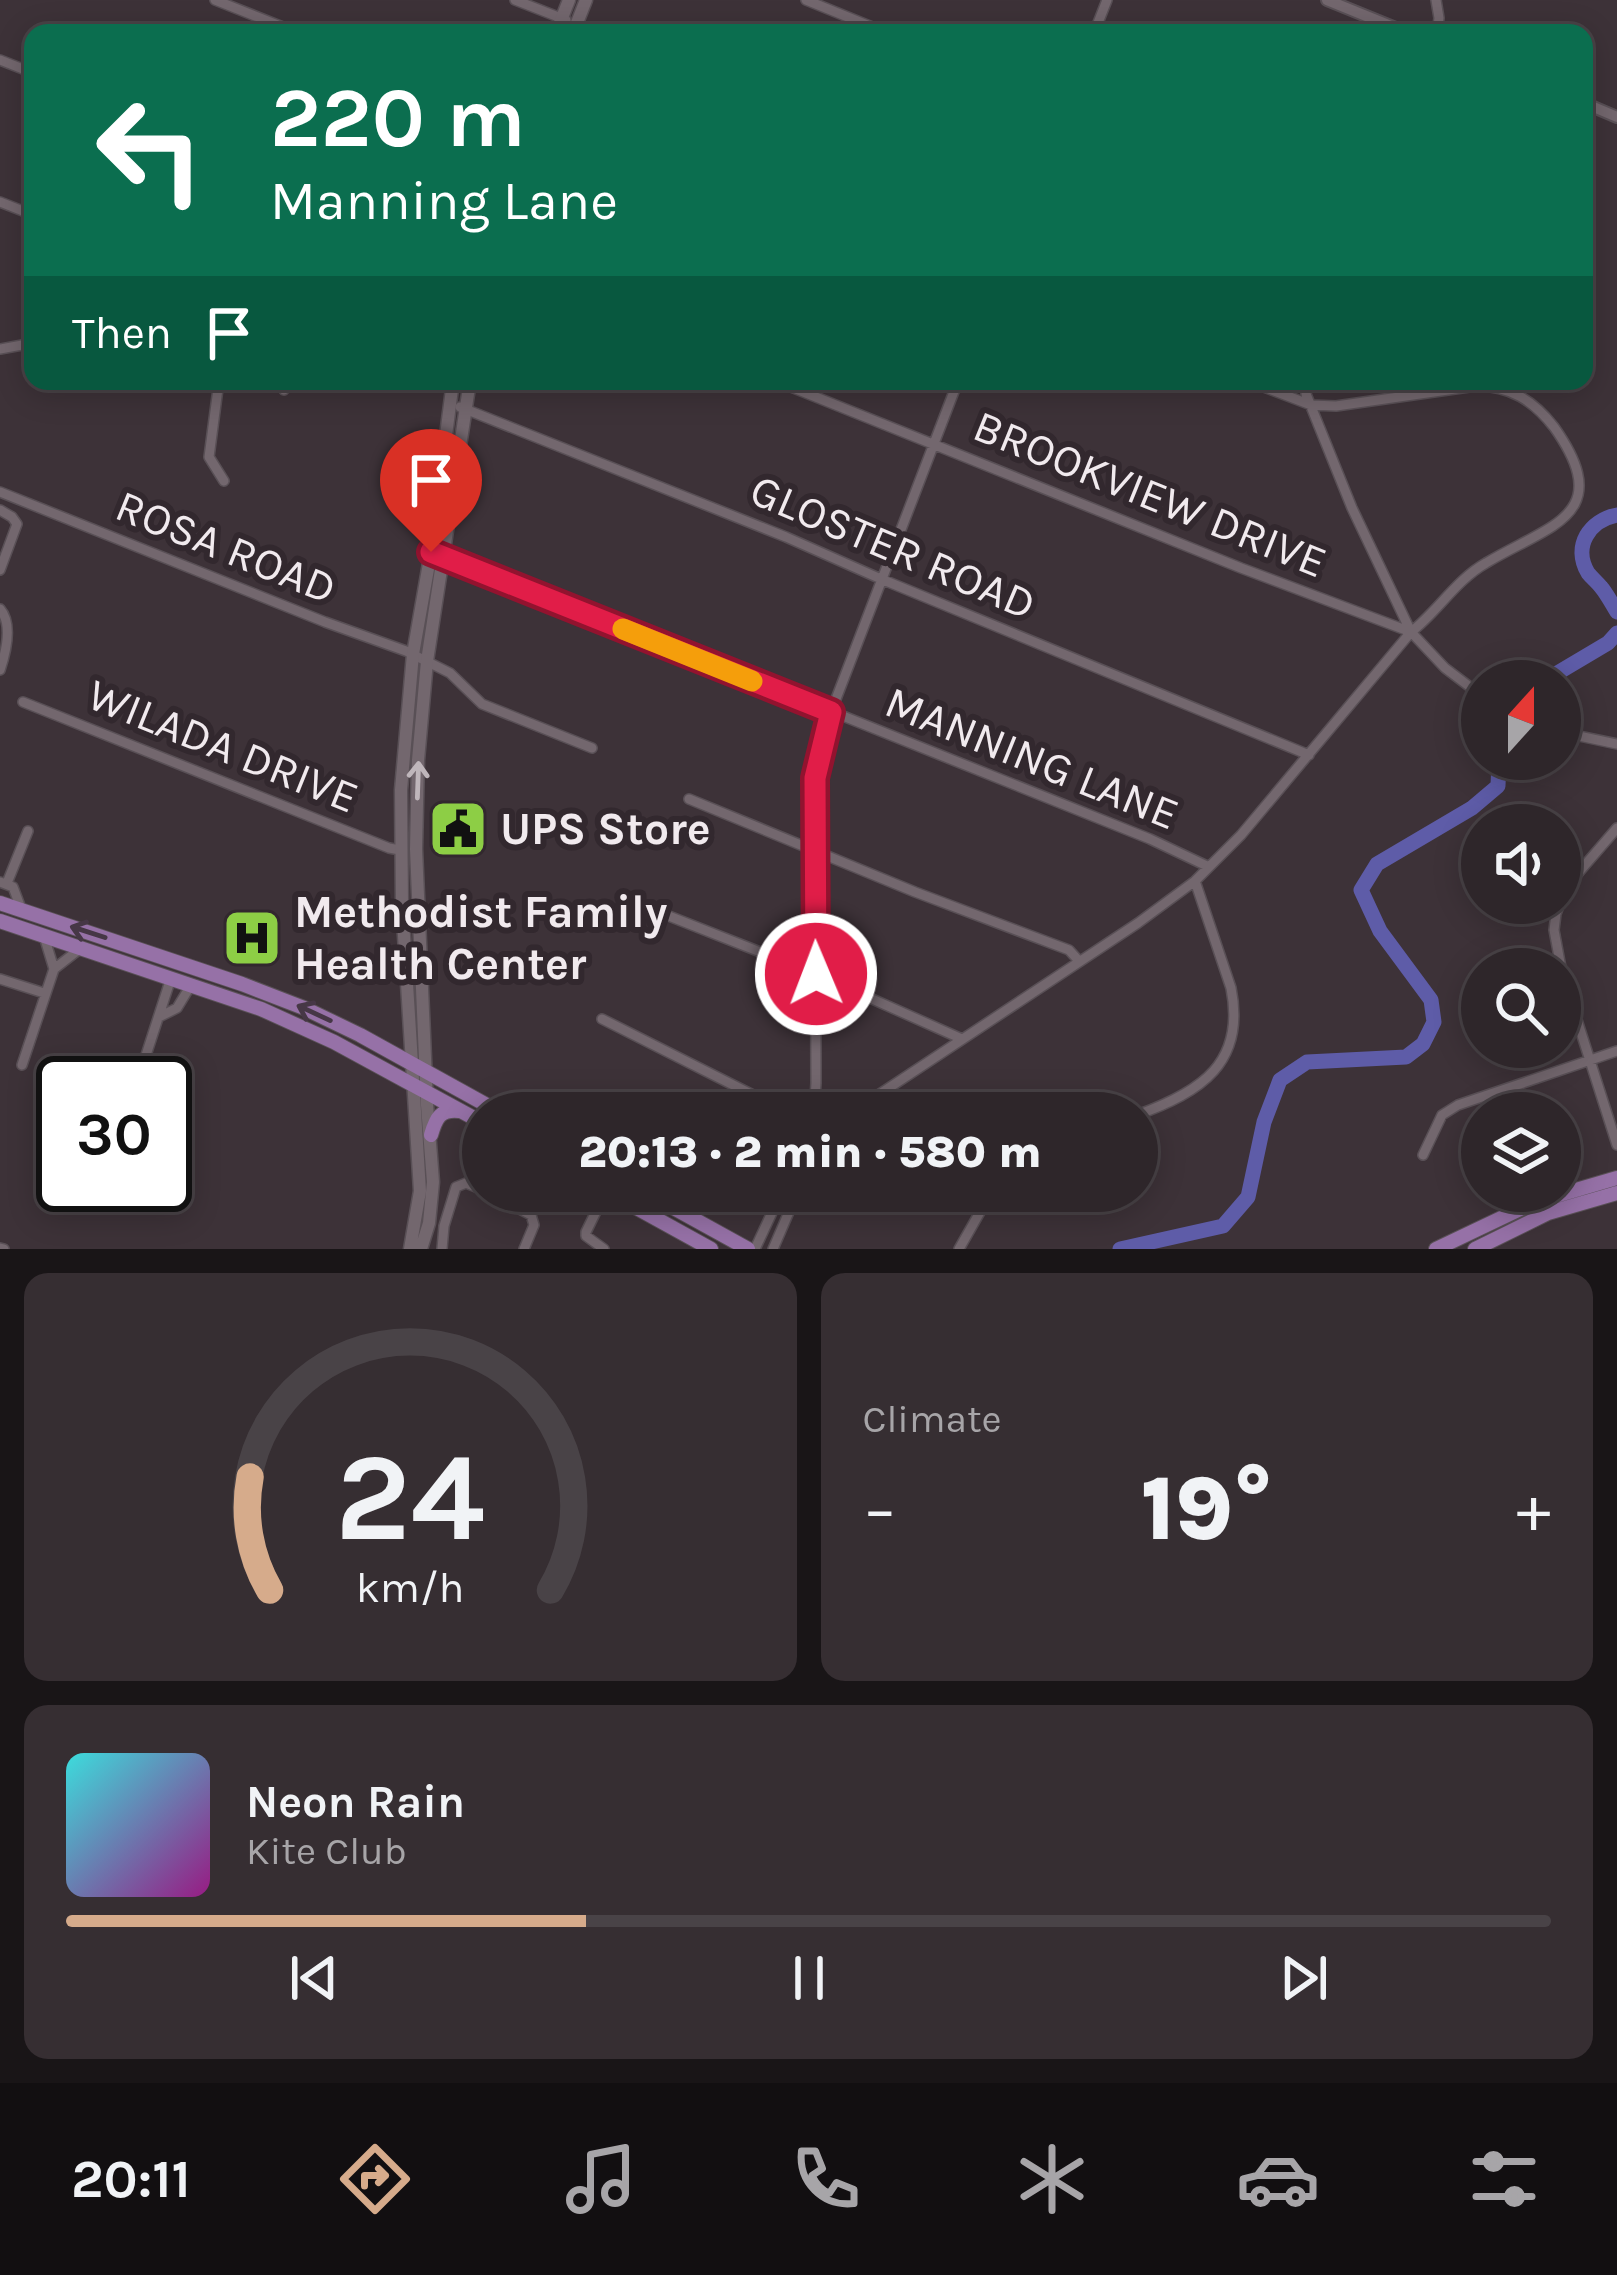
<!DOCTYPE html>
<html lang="en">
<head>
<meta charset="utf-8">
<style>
	body { margin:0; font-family:Karla,sans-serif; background:#362e32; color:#f1f3f6; height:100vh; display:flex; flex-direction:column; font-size:45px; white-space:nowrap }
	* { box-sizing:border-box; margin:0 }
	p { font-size:39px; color:#a7a5a8 }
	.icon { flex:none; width:66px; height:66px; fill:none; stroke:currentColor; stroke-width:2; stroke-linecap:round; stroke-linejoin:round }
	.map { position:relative; height:1249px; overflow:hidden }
	.side { display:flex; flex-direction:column; gap:24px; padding:24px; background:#191517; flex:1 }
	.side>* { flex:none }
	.guide { position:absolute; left:24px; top:24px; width:1569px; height:366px; border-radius:24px; box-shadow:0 6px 30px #0003,0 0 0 3px #494347; background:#0b6e4f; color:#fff; overflow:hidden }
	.needle { width:78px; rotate:21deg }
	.buttons { position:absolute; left:1461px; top:660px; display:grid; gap:24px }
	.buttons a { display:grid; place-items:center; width:120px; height:120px; border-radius:50%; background:#2e262a; box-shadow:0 6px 30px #0003,0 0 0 3px #494347; font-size:60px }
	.speed { position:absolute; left:36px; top:1056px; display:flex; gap:24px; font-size:60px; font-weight:700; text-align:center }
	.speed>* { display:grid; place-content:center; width:156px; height:156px; border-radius:50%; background:#2e262a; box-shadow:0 6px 30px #0003,0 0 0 3px #494347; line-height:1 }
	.speed .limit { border:6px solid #111; border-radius:18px; background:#fff; color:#111 }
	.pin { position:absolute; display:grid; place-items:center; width:102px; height:102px; color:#fff; margin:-123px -51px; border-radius:50% 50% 50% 0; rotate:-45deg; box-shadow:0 0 12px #0007 }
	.pin .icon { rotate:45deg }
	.me { position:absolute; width:132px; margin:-66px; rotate:359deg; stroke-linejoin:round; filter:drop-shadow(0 0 9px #0008) }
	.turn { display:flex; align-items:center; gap:42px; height:252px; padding:0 48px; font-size:54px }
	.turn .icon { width:156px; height:156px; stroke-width:2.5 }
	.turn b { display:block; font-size:84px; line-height:102px }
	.then { display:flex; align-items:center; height:114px; padding:0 48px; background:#0003; gap:24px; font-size:45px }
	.big { font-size:90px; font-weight:800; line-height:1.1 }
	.side .card { flex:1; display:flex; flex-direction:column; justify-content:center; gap:18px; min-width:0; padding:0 42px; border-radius:24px; background:#362e32 }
	.side .dial { align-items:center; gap:0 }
	.dial svg { height:312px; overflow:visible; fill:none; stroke:#494347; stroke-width:7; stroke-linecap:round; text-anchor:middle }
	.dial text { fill:#f1f3f6; stroke:none }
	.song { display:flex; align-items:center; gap:36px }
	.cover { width:144px; height:144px; border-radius:18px; background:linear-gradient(135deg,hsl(180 70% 55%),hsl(310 70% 35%)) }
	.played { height:12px; border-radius:6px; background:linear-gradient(90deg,#d6ab8b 35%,#494347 35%) }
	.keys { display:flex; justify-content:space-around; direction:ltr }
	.heat { display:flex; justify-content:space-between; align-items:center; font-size:66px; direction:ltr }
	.side .tiles { flex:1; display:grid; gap:24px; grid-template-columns:1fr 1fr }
	.card:last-child { grid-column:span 2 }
	.trip { position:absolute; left:462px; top:1092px; width:696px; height:120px; border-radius:60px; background:#2e262a; box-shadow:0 6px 30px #0003,0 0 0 3px #494347; font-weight:800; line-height:120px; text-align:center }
	.tabs { display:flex; height:192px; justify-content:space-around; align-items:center; background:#120f11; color:#a7a5a8 }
	.tabs .icon { width:84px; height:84px }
	.tabs .on { color:#d6ab8b }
	.tabs b { font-size:54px; color:#f1f3f6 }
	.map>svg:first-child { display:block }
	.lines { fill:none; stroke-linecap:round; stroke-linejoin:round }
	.river { stroke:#5e5ca8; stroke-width:15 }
	.minor-casing { stroke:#595056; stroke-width:12 }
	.tertiary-casing { stroke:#595056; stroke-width:14 }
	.secondary-casing { stroke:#595056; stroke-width:15 }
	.primary-casing { stroke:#595056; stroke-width:16 }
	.minor { stroke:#73676e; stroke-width:9 }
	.tertiary { stroke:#73676e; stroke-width:10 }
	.secondary { stroke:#73676e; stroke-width:12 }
	.primary { stroke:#9671a7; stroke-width:14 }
	.oneway { stroke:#bfb6bb }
	.oneway2 { stroke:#463746 }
	.route-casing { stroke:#92132f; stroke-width:30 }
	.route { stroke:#e11d48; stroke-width:21 }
	.slow { stroke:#f59e0b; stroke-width:21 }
	.labels { text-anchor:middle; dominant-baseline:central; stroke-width:12; stroke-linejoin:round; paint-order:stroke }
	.street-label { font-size:45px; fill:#f1eaee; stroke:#32282e }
	.poi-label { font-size:45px; font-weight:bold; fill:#f1eaee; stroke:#32282e; text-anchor:start }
</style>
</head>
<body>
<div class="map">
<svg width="1617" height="1249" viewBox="0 0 1617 1249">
	<rect width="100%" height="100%" fill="#3d3238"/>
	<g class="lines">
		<path class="river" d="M1617,515c-27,5 -45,31 -29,58 4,5 9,9 13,14 6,7 11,17 16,25
			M1544,681l64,-38 9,-10
			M1120,1249l103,-23 25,-29 16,-75 16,-42 27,-18 99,-5 17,-13 11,-22 -3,-22 -51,-69 -19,-41 16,-26 95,-56 26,-22 1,-27"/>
		<g class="minor-casing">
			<path id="minor" d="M215,0l83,33
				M515,0l51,20
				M806,0l81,33
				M1436,0l3,18 -2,15
				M1094,33l13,-33
				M0,60l33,13
				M0,202l33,13
				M0,349l33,-6
				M219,381l-10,76 15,24
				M776,381l465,187 170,64 34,36 37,28
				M1308,381l-2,13 46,114 59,124
				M284,390l2,-9
				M460,407l326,130 95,42 428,176
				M0,492l325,130 81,29 44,22 32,31 110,44
				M0,510l12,7 5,7 -17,46
				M441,555l709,284 57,27
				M0,609c13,15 6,43 0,61
				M23,702l366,146 11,2
				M1560,732l57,12
				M689,799l226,93 154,58 10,11
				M1617,828l-51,59 -10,27 -2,16 8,43 55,172
				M0,882l13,5 9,24
				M7,883l21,-52
				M646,907l170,67 146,65
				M44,936l10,33
				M0,979l44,14
				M159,1017l18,-9 14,-23
				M602,1019l187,94
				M22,1065l32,-96 27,-21
				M137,1083l34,-105
				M814,1113l2,-30 -1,-305 16,-66 127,-331
				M851,1113l287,-190 57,-42 46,-46 170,-203c27,-21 45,-52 75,-69 63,-38 131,-47 68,-136 -21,-27 -44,-41 -78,-41l-140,20 -25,-1 -63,-24
				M1137,1115c64,-23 109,-52 94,-127l-36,-107
				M1423,1155l19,-40 16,-10 159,-54
				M485,1191l46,24 3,10 -10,24
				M0,1248l4,1
				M442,1249l2,-23 12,-39 10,-4 17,7
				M604,1249l-18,-13v-4l20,-41
				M755,1249l27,-58
				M773,1249l25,-58
				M959,1249l33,-58"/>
		</g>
		<g class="tertiary-casing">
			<path id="tertiary" d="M1327,0l81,33
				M1584,103l33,14"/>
		</g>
		<g class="secondary-casing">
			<path id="secondary" d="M556,33l13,-33
				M573,33l13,-33
				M410,1249l10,-58 -18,-287 -1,-114 12,-136 18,-102 22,-171
				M421,1249l8,-26 4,-41 -6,-77 -11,-256 2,-89 9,-99 43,-280"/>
		</g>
		<g class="primary-casing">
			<path id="primary" d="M0,903l242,81 62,24 56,27 141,78
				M0,921l261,88 73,33 149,81
				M431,1135c5,-17 9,-26 28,-24
				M606,1191l105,58
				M643,1191l105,58
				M1436,1249l99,-47 82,-24
				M1475,1249l73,-36 69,-20"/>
		</g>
		<use href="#minor" class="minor"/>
		<use href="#tertiary" class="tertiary"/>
		<use href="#secondary" class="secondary"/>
		<use href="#primary" class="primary"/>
	</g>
	<defs><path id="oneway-shaft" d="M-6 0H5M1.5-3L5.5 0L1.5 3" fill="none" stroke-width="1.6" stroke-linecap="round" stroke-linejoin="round" transform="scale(3)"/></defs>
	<use class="oneway" href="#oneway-shaft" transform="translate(418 780) rotate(-88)"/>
	<g class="oneway2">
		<use href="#oneway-shaft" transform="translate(88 932) rotate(-162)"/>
		<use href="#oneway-shaft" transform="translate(314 1013) rotate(-155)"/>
	</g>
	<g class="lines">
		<g class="route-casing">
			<path id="route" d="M431,552l400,160 -16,66 1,196"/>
		</g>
		<use href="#route" class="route"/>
		<path class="slow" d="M623,629l129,52"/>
	</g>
	<defs>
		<g id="civic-square" transform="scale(3)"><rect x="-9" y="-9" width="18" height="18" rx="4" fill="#8dce45" stroke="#32282e"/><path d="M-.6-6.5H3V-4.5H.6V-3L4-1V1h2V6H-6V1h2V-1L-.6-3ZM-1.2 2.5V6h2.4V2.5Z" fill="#111"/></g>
		<g id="hospital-square" transform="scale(3)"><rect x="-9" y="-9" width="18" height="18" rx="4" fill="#8dce45" stroke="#32282e"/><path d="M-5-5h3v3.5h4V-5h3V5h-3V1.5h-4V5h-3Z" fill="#111"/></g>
	</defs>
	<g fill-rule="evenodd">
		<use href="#civic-square" x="458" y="829"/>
		<use href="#hospital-square" x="252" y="938"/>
	</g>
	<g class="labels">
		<g class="street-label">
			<text transform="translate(1150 494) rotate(22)">BROOKVIEW DRIVE</text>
			<text transform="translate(226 547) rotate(22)">ROSA ROAD</text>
			<text transform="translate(893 547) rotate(23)">GLOSTER ROAD</text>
			<text transform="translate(223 746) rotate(22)">WILADA DRIVE</text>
			<text transform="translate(1032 758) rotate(22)">MANNING LANE</text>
		</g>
		<g class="poi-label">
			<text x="500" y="829">UPS Store</text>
			<text x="294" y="912">Methodist Family<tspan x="294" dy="52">Health Center</tspan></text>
		</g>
	</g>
</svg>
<div class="buttons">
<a><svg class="needle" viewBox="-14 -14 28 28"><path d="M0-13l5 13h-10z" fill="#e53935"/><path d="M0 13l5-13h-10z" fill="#a7a5a8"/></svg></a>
<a><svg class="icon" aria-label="sound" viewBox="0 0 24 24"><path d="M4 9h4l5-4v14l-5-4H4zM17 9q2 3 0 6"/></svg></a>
<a><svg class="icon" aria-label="search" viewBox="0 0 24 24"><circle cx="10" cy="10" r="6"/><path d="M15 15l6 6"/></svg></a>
<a><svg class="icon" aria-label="layers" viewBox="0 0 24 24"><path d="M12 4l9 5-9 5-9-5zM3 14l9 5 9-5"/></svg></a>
</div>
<div class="speed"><div class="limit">30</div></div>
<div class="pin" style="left:431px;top:552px;background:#d93025"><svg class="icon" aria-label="arrive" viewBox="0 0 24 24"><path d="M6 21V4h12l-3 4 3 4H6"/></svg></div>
<svg class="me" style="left:816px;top:974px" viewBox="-20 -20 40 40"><circle r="17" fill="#e11d48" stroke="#fff" stroke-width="3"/><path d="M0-11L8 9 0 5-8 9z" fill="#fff"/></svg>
<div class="trip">20:13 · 2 min · 580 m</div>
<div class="guide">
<div class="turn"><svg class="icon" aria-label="left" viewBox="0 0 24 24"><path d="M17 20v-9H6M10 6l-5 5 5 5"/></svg><div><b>220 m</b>Manning Lane</div></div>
<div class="then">Then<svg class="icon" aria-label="arrive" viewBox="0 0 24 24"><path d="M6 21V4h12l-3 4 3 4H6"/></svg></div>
</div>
</div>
<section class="side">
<div class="tiles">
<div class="card dial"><svg viewBox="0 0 100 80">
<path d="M14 69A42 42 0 1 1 86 69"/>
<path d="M14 69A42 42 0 0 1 9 40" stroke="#d6ab8b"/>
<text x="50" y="56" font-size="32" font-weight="700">24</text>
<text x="50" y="72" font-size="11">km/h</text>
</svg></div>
<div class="card"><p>Climate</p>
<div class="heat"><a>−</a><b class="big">19°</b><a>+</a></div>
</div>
<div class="card">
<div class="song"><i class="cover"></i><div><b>Neon Rain</b><p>Kite Club</p></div></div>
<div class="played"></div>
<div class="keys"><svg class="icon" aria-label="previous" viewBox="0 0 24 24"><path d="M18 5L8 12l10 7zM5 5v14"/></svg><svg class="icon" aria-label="pause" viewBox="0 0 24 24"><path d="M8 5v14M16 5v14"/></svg><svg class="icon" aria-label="next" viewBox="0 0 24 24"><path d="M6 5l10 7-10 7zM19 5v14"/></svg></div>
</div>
</div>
</section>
<nav class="tabs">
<b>20:11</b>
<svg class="icon on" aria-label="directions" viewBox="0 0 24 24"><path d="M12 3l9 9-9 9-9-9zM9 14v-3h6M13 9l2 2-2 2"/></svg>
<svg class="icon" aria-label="music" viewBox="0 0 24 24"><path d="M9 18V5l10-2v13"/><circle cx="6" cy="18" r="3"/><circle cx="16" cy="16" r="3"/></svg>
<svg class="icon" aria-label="phone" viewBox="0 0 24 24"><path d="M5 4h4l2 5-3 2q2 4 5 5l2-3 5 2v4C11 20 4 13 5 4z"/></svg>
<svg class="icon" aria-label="climate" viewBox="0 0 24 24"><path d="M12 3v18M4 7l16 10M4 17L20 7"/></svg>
<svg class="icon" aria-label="car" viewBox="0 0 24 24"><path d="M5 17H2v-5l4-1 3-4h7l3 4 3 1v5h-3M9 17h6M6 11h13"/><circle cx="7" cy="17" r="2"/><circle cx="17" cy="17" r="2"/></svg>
<svg class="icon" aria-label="filters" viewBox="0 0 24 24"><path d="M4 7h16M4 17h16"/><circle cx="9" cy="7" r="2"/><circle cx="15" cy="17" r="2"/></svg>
</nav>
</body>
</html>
